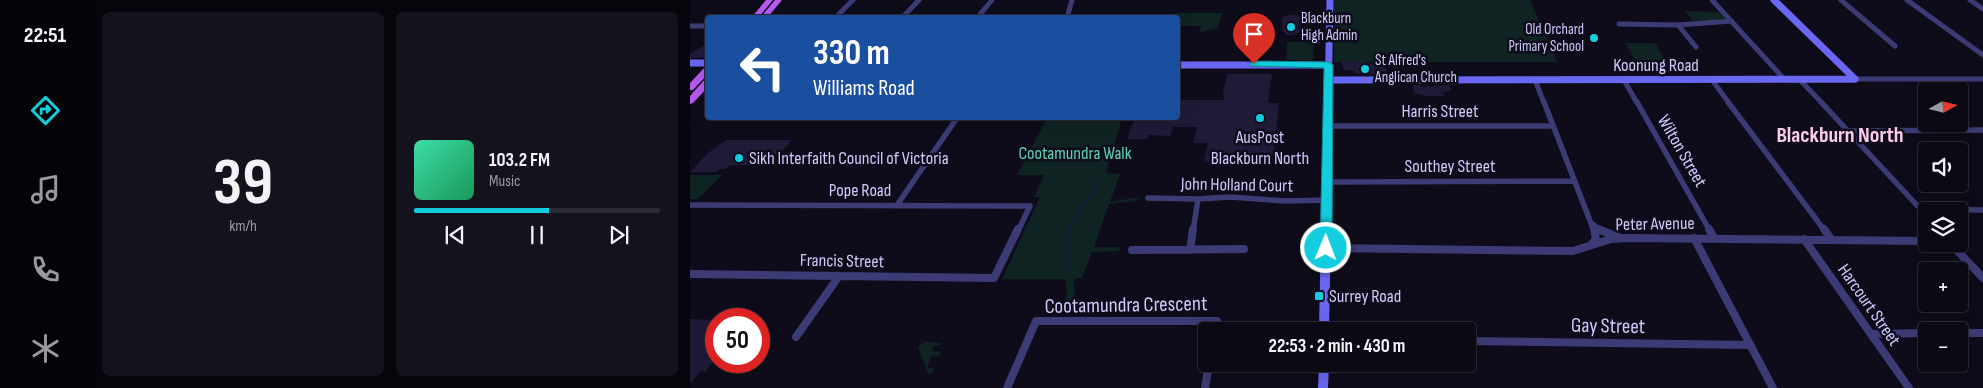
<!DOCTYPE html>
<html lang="en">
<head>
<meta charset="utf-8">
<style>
	body { margin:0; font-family:"Sofia Sans Condensed",sans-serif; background:#13121d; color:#f1f3f6; height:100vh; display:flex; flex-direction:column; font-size:19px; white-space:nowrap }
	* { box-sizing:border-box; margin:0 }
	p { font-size:16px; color:#999aa0 }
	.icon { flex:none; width:28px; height:28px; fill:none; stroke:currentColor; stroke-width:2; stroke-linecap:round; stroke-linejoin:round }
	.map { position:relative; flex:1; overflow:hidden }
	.side { display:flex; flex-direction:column; gap:12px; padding:12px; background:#06050b; width:600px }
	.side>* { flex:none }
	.banner { position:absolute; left:15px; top:15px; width:475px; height:105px; border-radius:5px; box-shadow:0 5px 20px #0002,0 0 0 1px #2a2a34; background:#1a4fa0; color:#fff; overflow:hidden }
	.needle { width:32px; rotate:82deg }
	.fabs { position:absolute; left:1228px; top:82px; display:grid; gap:10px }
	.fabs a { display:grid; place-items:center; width:50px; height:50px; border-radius:5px; background:#0a0914; box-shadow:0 5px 20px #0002,0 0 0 1px #2a2a34; font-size:25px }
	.speed { position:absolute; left:15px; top:308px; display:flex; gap:10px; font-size:25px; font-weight:700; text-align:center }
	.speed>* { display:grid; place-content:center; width:65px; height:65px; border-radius:50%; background:#0a0914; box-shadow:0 5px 20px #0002,0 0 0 1px #2a2a34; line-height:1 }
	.speed .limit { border:8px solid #d22; background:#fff; color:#111 }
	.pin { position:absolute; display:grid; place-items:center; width:42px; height:42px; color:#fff; margin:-51px -21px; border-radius:50% 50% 50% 0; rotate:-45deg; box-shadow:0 0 5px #0007 }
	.pin .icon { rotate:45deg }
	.me { position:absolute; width:55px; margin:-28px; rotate:1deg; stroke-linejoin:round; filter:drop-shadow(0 0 4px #0008) }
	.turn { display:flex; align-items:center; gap:18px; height:105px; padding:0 25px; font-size:22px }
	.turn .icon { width:65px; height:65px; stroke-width:2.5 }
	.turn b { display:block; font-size:35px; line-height:42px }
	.side .widget { flex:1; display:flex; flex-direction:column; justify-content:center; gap:8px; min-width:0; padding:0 18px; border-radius:8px; background:#13121d }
	.side .dial { align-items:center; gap:0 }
	.dial b { font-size:65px; line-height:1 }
	.song { display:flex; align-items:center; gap:15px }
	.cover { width:60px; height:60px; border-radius:8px; background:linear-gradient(135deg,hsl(160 70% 55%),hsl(150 70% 35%)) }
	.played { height:5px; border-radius:2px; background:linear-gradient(90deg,#12cdde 55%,#2a2a34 55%) }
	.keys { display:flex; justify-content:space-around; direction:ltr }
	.side .tiles { flex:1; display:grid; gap:12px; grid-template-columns:repeat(2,1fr) }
	.trip { position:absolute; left:508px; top:322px; width:278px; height:50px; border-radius:5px; background:#0a0914; box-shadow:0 5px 20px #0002,0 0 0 1px #2a2a34; font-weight:700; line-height:50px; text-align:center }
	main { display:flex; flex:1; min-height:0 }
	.tab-bar { display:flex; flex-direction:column; width:90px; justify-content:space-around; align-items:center; background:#040408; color:#999aa0 }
	.tab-bar .icon { width:35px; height:35px }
	.tab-bar .selected { color:#12cdde }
	.tab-bar b { font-size:22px; color:#f1f3f6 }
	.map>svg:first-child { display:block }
	.green { fill:#102323 }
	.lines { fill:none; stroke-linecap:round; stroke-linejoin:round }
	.stream-far1 { stroke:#0f213c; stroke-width:2 }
	.stream { stroke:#0f213c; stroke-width:2.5 }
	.building { fill:#201a39 }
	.street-far2 { stroke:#3c3b75; stroke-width:5 }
	.street-far1 { stroke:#3c3b75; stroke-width:5.5 }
	.street { stroke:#3c3b75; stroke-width:8 }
	.secondary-far2 { stroke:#6a68f3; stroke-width:7 }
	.secondary-far1 { stroke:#6a68f3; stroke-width:8 }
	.secondary { stroke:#6a68f3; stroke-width:10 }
	.primary { fill:#b75af2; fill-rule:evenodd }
	.route { fill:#12cdde; stroke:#0c8590 }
	.poi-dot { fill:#12cdde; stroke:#0e0c1a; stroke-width:2 }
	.labels { text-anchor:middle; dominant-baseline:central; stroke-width:5; stroke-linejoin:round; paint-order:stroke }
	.far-poi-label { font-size:15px; fill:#cecafb; stroke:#0e0c1a; text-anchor:start }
	.street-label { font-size:18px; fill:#cecafb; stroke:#0e0c1a }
	.poi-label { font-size:18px; fill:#cecafb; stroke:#0e0c1a; text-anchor:start }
	.park-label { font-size:18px; fill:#5dd3b4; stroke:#0e0c1a }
	.near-street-label { font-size:21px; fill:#cecafb; stroke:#0e0c1a }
	.district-label { font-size:22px; font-weight:bold; fill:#fbcbea; stroke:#0e0c1a }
</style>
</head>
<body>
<main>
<nav class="tab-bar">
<b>22:51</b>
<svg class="icon selected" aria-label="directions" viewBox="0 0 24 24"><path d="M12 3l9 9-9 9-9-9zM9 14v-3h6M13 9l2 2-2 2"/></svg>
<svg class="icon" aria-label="music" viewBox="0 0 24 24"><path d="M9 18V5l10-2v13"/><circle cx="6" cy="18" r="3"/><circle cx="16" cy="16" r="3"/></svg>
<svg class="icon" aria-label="phone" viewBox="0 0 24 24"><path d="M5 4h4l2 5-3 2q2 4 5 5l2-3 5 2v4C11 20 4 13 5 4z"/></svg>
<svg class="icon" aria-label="climate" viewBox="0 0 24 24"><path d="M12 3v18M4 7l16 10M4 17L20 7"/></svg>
</nav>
<section class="side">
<div class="tiles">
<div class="widget dial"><b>39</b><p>km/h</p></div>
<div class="widget">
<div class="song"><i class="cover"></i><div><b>103.2 FM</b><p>Music</p></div></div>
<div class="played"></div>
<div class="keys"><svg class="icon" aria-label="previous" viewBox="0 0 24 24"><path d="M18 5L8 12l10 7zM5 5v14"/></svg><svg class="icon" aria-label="pause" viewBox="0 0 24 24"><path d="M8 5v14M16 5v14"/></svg><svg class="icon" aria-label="next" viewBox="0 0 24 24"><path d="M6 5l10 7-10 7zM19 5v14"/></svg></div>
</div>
</div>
</section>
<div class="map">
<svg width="1293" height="388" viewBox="0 0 1293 388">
	<rect width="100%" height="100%" fill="#0e0c1a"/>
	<path class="green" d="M644,0h196l27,62h-223z
		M995,11l35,1 6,7 -32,3z
		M485,13h47l-4,15 -18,4 1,-6h-23v-8l-4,-1z
		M597,42h27l-1,18h-27z
		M935,43h30l18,29 -31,-1z
		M357,118h75l-16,55 14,1 -10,28 30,-5 -1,2 -4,2 -26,3 -15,43h26l-1,4 -27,1 -10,26 -8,1 1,34h-8l-1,-34h-64l38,-82h-6l10,-22h-27z
		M0,175h32l-24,24h-8z
		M235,341l18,3 -10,3 -1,5 9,-1 -1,4 -9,2 -4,11h7l-2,6 -3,1 -11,-28z"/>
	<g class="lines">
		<path class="stream-far1" d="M379,231l11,-23 18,-20 -1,-8"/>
		<path class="stream" d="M379,271l-3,-23 3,-19"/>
	</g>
	<path class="building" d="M597,15h9l4,2 -1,16h-4v2h-10v-3h-2l-1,-14z
		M18,43v15h-18v-4z
		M651,61h21l11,3 7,-2 4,2 3,8h-5v3l-26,-1 -1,-3 -11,-1z
		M537,74h45l-4,29h11l-6,59h-69l4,-19h-15l4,-16h-24l-3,9 -22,-1 -1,4h-20l8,-21h43v-18h47l-2,-7z
		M723,85h7v2l28,-2 4,5 -12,3 5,1v2h-22v-1l-9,-2z
		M36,140h66l-23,25h-39l-5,4h-6l-3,3h-26l18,-19z
		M0,319l26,1v38l-11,14 -4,-1 -11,13z"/>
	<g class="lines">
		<path class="street-far2" d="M1022,0l73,80
			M1151,0l54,46
			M1217,0l76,55
			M1280,0l13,9
			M145,18l18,-18
			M212,18l17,-18
			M287,18l15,-18
			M377,18l5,-18
			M929,24l59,1 54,-4
			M988,25l18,22
			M0,26h18
			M1165,79h128
			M845,80l9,23
			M934,80l13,23
			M1022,80l17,23
			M1110,80l22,23"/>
		<path class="street-far1" d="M854,102l50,129
			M947,102l73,129
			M1038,102l97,129
			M1131,102l105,113
			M638,126h224
			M1157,131l136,-1
			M637,182l247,-1
			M458,198l50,1 32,-2 55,4 42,-1
			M0,205l340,1 -12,25
			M207,205l60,-87
			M1231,209l62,1
			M904,225l6,6
			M503,231l5,-32"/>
		<path class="street" d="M908,229l20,8
			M1019,229l5,9
			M1134,229l7,10
			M1004,238l79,150
			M1114,239l105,149
			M1261,244l32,34
			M901,245l5,-6 -2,-10
			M636,248l247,3 38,-12 16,-1 299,3
			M442,250l112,-1
			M500,250l3,-21
			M0,274l304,4 24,-49
			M1269,333h24
			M1181,334l55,-1
			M106,337l43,-61
			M776,341l284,4
			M317,388l29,-67h181l-2,10
			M515,388l4,-24"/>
		<path class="secondary-far2" d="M1084,0l81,79
			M0,63h18
			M488,65h151
			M639,80l526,-1
			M638,103l2,-103"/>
		<path class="secondary-far1" d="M636,231l2,-129"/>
		<path class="secondary" d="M634,331l2,-102
			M633,388l1,-24"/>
		<path class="primary" d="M76,0h7l-15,18h-7z
			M85,0h7l-15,18h-7z
			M15,67h3v7l-15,16h-3v-7z
			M15,79h3v8l-15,16 -3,1v-8z"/>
	</g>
	<path class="route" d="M564,61l75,1 4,3 -1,183 -2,3 -4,2 -6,-5 4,-180 -73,-2 -2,-2z"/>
	<g class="poi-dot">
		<circle cx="601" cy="27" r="5"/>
		<circle cx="904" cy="38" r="5"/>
		<circle cx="675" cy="69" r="5"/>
		<circle cx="570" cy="118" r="5"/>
		<circle cx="49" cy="158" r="5"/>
		<rect x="624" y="291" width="10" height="10" rx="2.5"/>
	</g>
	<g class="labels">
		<g class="far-poi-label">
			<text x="611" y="18">Blackburn<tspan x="611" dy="17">High Admin</tspan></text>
			<text x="894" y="29" text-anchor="end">Old Orchard<tspan x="894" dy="17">Primary School</tspan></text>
			<text x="685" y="60">St Alfred's<tspan x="685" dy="17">Anglican Church</tspan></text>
		</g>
		<g class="street-label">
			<text x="966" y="65">Koonung Road</text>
			<text x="750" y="111">Harris Street</text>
			<text transform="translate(992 151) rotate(60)">Wilton Street</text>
			<text x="760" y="166">Southey Street</text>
			<text transform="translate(547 185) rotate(1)">John Holland Court</text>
			<text x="170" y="190">Pope Road</text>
			<text transform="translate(965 224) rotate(-1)">Peter Avenue</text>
			<text transform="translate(152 261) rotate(1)">Francis Street</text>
			<text transform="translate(1179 305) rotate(55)">Harcourt Street</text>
		</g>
		<g class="poi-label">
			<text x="570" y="137" text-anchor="middle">AusPost<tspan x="570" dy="21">Blackburn North</tspan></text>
			<text x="59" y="158">Sikh Interfaith Council of Victoria</text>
			<text x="639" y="296">Surrey Road</text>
		</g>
		<g class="park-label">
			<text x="385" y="153">Cootamundra Walk</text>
		</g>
		<g class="near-street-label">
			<text transform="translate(436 305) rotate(-1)">Cootamundra Crescent</text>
			<text transform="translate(918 326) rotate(1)">Gay Street</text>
		</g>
		<g class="district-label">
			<text x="1150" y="135">Blackburn North</text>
		</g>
	</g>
</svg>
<div class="fabs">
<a><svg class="needle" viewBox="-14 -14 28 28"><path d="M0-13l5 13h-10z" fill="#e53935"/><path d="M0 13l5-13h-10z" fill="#999aa0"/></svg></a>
<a><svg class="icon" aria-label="sound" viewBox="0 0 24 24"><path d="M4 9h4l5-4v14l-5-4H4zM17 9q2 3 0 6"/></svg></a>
<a><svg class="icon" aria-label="layers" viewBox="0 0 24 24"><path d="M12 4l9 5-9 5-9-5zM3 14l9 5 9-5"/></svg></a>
<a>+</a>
<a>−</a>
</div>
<div class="speed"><div class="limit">50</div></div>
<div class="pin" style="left:564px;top:64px;background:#d93025"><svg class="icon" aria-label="arrive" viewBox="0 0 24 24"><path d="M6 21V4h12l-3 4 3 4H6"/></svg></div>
<svg class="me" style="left:636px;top:248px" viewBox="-20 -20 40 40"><circle r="17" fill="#12cdde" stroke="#fff" stroke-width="3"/><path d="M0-11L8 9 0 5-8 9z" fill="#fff"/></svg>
<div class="trip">22:53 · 2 min · 430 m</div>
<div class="banner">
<div class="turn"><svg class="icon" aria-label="left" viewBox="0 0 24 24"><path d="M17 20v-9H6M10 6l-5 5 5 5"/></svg><div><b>330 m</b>Williams Road</div></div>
</div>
</div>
</main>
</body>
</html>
